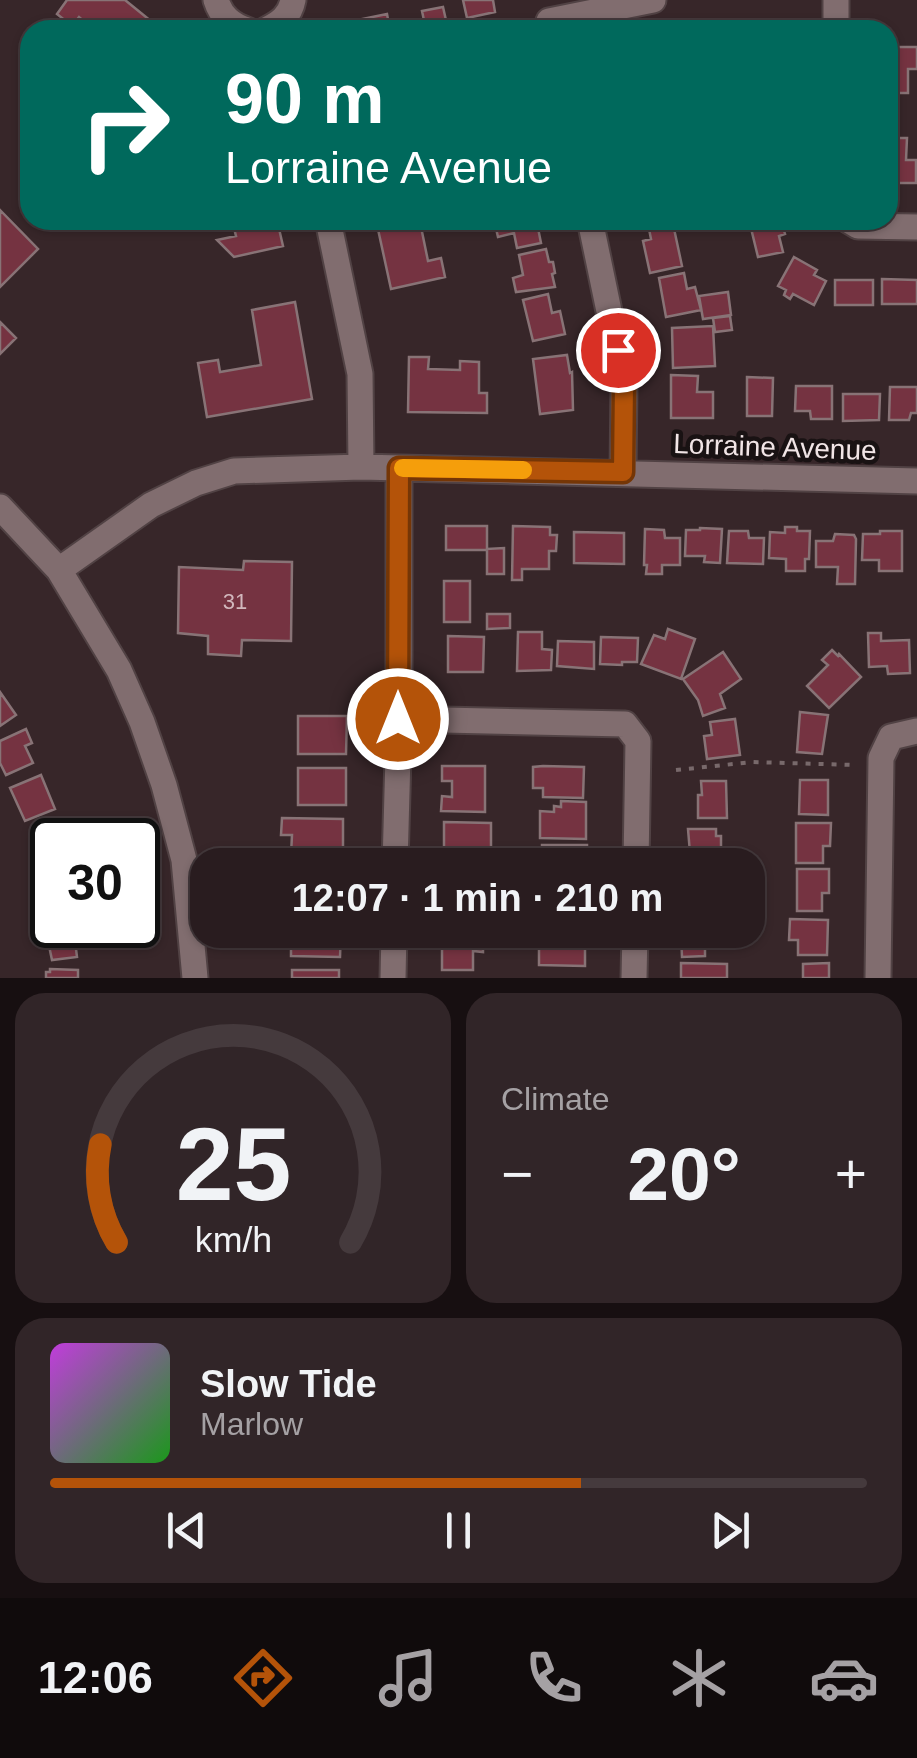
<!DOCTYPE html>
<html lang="en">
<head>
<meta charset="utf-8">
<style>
	body { margin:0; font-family:Helvetica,sans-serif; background:#312528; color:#f1f3f6; height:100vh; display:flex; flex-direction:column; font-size:38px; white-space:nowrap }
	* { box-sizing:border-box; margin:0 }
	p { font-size:32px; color:#a5a1a4 }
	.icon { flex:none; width:55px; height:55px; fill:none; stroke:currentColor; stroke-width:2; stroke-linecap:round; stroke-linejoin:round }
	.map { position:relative; height:978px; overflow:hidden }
	.side { display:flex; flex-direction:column; gap:15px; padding:15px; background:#170f11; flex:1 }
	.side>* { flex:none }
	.top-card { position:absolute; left:20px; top:20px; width:878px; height:210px; border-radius:30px; box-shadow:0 2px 8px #0004,0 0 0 2px #453a3d; background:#00695c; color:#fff; overflow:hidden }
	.speed { position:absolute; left:30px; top:818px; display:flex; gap:20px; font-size:50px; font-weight:700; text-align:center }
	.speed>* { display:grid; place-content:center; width:130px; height:130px; border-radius:50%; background:#291c1f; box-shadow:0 2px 8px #0004,0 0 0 2px #453a3d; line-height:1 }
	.speed .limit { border:5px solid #111; border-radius:15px; background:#fff; color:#111 }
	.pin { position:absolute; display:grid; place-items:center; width:85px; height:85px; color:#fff; margin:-42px; border:5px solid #fff; border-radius:50%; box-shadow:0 2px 10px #0007 }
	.me { position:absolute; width:110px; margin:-55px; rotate:0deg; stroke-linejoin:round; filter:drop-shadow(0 0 8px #0008) }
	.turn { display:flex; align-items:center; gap:35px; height:210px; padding:0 40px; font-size:45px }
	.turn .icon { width:130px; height:130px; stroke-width:2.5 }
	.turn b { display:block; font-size:70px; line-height:85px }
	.big { font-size:75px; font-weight:700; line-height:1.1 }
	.side .tile { flex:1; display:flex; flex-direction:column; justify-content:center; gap:15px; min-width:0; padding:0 35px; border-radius:30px; background:#312528 }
	.side .dial { align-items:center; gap:0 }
	.dial svg { height:260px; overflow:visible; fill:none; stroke:#453a3d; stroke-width:7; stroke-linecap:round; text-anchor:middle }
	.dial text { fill:#f1f3f6; stroke:none }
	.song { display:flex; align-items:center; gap:30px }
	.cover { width:120px; height:120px; border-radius:15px; background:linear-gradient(135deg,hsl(290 70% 55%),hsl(120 70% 35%)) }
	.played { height:10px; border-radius:5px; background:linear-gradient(90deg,#b45309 65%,#453a3d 65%) }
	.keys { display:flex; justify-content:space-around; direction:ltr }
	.heat { display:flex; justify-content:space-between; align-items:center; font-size:55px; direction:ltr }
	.side .tiles { flex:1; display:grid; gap:15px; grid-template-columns:1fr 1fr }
	.tile:last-child { grid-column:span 2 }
	.trip { position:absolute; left:190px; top:848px; width:575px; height:100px; border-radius:30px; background:#291c1f; box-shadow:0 2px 8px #0004,0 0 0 2px #453a3d; font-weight:700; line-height:100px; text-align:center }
	.menu { display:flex; height:160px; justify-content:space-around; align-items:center; background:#100b0c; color:#a5a1a4 }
	.menu .icon { width:70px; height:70px }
	.menu .selected { color:#b45309 }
	.menu b { font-size:45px; color:#f1f3f6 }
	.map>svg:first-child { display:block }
	.building { fill:#753341; stroke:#887376; stroke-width:2.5 }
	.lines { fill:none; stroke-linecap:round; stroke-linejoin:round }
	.minor-casing { stroke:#514244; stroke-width:29 }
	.path { stroke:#78696b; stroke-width:4; stroke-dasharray:5 8; stroke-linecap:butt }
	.minor { stroke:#816d6f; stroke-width:25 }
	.route-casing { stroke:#753606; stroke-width:25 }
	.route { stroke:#b45309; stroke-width:18 }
	.slow { stroke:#f59e0b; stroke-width:18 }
	.labels { text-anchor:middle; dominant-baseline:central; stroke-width:9; stroke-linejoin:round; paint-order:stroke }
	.number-label { font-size:22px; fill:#d2b8bd }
	.street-label { font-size:28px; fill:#f1e5e6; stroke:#191213 }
</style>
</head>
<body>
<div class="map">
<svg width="917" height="978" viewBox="0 0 917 978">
	<rect width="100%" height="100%" fill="#372629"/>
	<path class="building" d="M67,0h58l37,30h-68l-15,-13 -7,9 -15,-12z
		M463,0h30l2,12 -28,6z
		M443,7l5,22 -22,1 -4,-19z
		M387,14l3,16h-56l-1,-5z
		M888,47h29v22h-9v24h-20z
		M888,138h19l-1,22h10v23h-28z
		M0,210l38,39 -38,38z
		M232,220h45l6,26 -49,11 -17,-17 19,-4z
		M376,220h52l-8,2 8,39 13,-3 4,19 -54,12z
		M494,220h46l2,7 -4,1 3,15 -24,5 -3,-15 -16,4z
		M749,220h32l4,14 -6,2 4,16 -25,5z
		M673,224l9,42 -32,7 -7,-32 8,-2 -2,-10z
		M546,249l3,13h4l2,11 -3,1 3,13 -39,5 -3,-14 10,-3 -4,-20z
		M794,257l23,13 -3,5 12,6 -12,24 -21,-11 -3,5 -6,-4 2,-5 -8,-4z
		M684,273l3,16 8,-2 6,23 -35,7 -7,-39z
		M882,279l35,1v24h-35z
		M835,280h38v25h-38z
		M728,292l3,23 -28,4 -4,-23z
		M548,294l4,19 8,-2 5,23 -32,7 -10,-41z
		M295,302l17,97 -105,18 -9,-54 20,-3 2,12 41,-7 -9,-55z
		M730,316l2,14 -17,2 -2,-14z
		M0,322l16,16 -16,16z
		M713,326l2,40 -42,2 -1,-40z
		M567,355l3,18 2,-1 1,38 -33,4 -7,-55z
		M409,357h20l-1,12 32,1v-9l19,1v31h8v20l-79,-1z
		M671,375l27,1 -1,16h16v26h-42z
		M747,377l26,1 -1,38h-25z
		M796,386h36v33h-21l-1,-8h-15z
		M890,387h27v26h-6l-2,7h-20z
		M843,394h37l-1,26 -36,1z
		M446,526h41v23l17,-1v26h-17v-24h-41z
		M513,526l37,1v8h7l-1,16h-7v18h-27v11h-10z
		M785,527h12v4h13l-1,28h-4v12h-19v-12l-17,-1 1,-26 15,1z
		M700,528l22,1 -2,34 -16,-1 1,-6h-20l1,-26h14z
		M645,529l19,1 1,8h15v27h-18v9h-16l1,-9h-3z
		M729,531h19l1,7h15l-1,26 -36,-1z
		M880,531h22v40h-23v-11h-17l1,-26h17z
		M574,532l50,1v31l-50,-1z
		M835,534l19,1 2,4 -1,45h-18l1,-17h-22v-26h17z
		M244,561l48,1 -1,79 -49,-1 -1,16 -33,-2v-18l-30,-3 1,-66 64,3z
		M444,581h26v41h-26z
		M487,614h23v14l-23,1z
		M668,629l27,10 -14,40 -40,-15 13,-29 11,4z
		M518,632h24v17l10,1 -1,20 -34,1z
		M868,633h13v8l28,-1 1,33 -22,1 -1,-8 -18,1z
		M448,636l36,1 -1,35h-35z
		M601,637l37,1 -1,24h-15v3l-22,-1z
		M558,641l36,1v27l-37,-3z
		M832,650l6,6 1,-2 22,23 -32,31 -22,-22 21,-21 -6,-5z
		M723,652l18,27 -21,15 5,14 -22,8 -5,-16 -15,-21z
		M0,692l16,23 -16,11z
		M800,712l28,3 -6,39 -25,-2z
		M298,716h49l-1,38h-48z
		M735,719l5,36 -33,4 -3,-23 8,-1 -2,-13z
		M26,729l6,14 -7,3 8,17 -27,12 -6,-12v-22z
		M442,766h43v46l-44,-1 1,-15 10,1v-16h-10z
		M543,766l41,1 -1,31 -40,-1v-9h-10v-21z
		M298,768h48v37h-48z
		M41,775l14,34 -30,12 -15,-33z
		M800,780h28v35l-29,-1z
		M701,781h25l1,37h-29v-23h4z
		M561,801l25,1v37l-46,-1v-27l14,1v-6l7,1z
		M282,818l61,1v36h-52l1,-20h-11z
		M72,820l3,13 -13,3 1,4h-11v20l-13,4 -8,-34z
		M444,822l47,1v39l-45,3v-4h-2z
		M796,823h35l-1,23h-7v17h-27z
		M688,829h28v7h5v19h-5v10h-25z
		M542,845h45v20h-45z
		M797,869h32v24h-7v18h-25z
		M52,874v39l-8,2 -9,-38z
		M790,919l38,1 -1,35h-29v-15h-9z
		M52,921v4h21l4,32 -25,3 -8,-38z
		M282,930h59l-1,27 -49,-1v-19h-9z
		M555,930h30v36l-46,-1v-24h16z
		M688,930h45l1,15 -29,1v10l-23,1 -1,-23h7z
		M442,932h31v4h10v16l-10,-1v19h-31z
		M681,963l46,1v14h-46z
		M829,963v15h-26v-14z
		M50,969l28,1v8h-32v-6h4z
		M292,970h47v8h-47z"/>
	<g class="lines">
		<g class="minor-casing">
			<path id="minor" d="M216,0c5,16 15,25 31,30
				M836,0v30
				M549,21l104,-21
				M266,30c14,-7 24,-14 27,-30
				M328,220l32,154 1,93
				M590,220l34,163 -1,90
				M848,220l10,6 59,1
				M0,507l59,63 60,100 23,52 22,63 20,75 11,118
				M59,570l92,-65 45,-22 38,-12 127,-4 556,14
				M399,719l226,5 13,17 -2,124
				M395,865l4,-146v-251
				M393,978l1,-48
				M634,978l1,-48
				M878,978l3,-220 10,-21 26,-6"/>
		</g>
		<path class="path" d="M676,770l77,-8 104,3"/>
		<use href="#minor" class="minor"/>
	</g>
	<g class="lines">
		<g class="route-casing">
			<path id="route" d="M398,719l1,-251 224,4 1,-89 -6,-33"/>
		</g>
		<use href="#route" class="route"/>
		<path class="slow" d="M403,468l120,2"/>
	</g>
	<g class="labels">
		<g class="number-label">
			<text x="235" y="601">31</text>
		</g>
		<g class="street-label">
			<text transform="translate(775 447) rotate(2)">Lorraine Avenue</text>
		</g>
	</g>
</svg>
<div class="speed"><div class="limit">30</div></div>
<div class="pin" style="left:618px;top:350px;background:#d93025"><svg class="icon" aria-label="arrive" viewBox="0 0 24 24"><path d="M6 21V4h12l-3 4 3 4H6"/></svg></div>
<svg class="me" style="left:398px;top:719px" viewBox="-20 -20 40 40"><circle r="17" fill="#b45309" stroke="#fff" stroke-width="3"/><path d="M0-11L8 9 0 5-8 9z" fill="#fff"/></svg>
<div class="trip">12:07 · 1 min · 210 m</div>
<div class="top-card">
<div class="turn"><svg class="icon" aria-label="right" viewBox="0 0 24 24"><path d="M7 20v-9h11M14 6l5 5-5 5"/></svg><div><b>90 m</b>Lorraine Avenue</div></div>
</div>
</div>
<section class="side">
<div class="tiles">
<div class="tile dial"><svg viewBox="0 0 100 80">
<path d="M14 69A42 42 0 1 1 86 69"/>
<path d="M14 69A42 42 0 0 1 9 39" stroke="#b45309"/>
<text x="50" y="56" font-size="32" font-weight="700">25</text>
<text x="50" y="72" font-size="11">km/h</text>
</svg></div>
<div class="tile"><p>Climate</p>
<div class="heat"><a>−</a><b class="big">20°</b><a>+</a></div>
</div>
<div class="tile">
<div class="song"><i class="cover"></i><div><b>Slow Tide</b><p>Marlow</p></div></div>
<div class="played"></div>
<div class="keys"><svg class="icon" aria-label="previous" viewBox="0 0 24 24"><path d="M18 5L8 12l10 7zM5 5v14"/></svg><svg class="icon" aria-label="pause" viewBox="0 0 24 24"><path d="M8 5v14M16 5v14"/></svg><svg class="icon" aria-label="next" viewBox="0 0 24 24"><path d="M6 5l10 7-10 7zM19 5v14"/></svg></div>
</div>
</div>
</section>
<nav class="menu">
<b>12:06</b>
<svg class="icon selected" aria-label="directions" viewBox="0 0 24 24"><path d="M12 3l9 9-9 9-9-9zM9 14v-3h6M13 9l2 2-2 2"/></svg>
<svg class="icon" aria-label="music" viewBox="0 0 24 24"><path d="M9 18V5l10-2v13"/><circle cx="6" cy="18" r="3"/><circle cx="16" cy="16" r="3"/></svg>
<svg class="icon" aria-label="phone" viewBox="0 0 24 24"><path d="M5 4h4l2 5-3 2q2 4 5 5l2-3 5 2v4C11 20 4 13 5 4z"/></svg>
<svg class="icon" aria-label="climate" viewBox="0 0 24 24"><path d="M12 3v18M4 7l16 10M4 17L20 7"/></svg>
<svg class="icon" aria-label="car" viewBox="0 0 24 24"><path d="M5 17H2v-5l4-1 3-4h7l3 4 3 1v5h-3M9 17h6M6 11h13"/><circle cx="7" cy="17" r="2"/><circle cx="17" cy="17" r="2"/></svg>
</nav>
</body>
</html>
